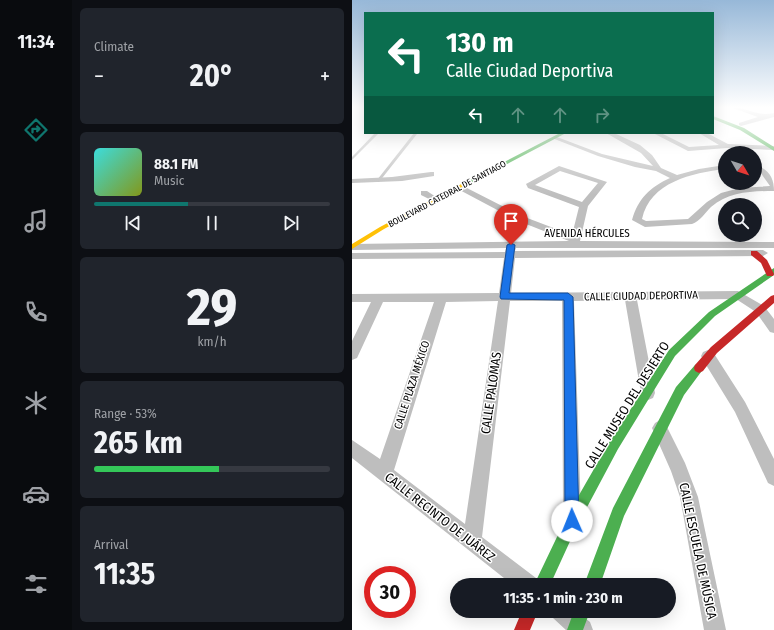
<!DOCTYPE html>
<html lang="en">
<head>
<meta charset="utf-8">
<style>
	body { margin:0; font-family:"Fira Sans Condensed",sans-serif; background:#20242c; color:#f1f3f6; height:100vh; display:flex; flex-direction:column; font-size:15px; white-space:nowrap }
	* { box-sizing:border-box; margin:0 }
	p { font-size:13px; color:#9ea1a6 }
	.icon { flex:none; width:22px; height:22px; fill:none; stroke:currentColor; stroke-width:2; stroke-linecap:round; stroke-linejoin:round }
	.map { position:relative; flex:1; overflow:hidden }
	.side { display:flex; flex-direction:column; gap:8px; padding:8px; background:#0d0f14; width:280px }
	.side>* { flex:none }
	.top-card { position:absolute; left:12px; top:12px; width:350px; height:122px; border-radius:0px; box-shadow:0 4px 16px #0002; background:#0b6e4f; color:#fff; overflow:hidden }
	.needle { width:26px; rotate:129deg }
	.controls { position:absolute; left:366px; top:146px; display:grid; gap:8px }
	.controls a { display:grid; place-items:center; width:44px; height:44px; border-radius:50%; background:#171b24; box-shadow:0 4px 16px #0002; font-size:20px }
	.speed { position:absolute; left:12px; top:566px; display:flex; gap:8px; font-size:20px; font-weight:700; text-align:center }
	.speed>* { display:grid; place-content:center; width:52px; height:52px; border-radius:50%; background:#171b24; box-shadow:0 4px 16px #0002; line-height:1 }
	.speed .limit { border:6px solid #d22; background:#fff; color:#111 }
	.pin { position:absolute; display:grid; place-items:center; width:34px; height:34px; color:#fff; margin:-41px -17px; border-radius:50% 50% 50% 0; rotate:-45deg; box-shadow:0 0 4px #0007 }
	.pin .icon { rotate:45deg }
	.me { position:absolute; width:44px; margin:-22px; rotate:359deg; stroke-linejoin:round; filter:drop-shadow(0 0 3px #0008) }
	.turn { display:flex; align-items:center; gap:14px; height:84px; padding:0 16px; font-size:18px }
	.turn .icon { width:52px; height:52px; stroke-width:2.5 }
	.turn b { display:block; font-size:28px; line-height:34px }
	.lanes { display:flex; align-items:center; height:38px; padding:0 16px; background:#0003; justify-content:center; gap:20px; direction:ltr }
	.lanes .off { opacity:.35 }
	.big { font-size:30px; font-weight:700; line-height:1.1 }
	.side .tile { flex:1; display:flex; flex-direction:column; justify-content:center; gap:6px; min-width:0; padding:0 14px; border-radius:6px; background:#20242c }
	.side .dial { align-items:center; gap:0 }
	.dial b { font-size:52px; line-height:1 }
	.song { display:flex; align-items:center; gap:12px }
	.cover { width:48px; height:48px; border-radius:6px; background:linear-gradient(135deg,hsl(180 70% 55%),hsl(70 70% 35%)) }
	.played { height:4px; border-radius:2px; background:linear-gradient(90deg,#0f766e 40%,#363941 40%) }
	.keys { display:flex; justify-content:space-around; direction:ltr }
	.heat { display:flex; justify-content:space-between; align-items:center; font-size:22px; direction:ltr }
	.charge { height:6px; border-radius:3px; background:linear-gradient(90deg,#34c759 53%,#363941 0) }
	.trip { position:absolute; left:98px; top:578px; width:226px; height:40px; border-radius:20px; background:#171b24; box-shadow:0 4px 16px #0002; font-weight:700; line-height:40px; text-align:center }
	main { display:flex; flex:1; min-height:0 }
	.tabs { display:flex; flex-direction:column; width:72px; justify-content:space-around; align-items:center; background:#090b0e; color:#9ea1a6 }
	.tabs .icon { width:28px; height:28px }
	.tabs .current { color:#0f766e }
	.tabs b { font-size:18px; color:#f1f3f6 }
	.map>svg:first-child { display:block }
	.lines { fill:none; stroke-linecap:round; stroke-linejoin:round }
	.lane { fill:#bebebe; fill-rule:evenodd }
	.street { fill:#bebebe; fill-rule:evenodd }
	.fast { fill:#4caf50; fill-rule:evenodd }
	.slow { fill:#ffc107; fill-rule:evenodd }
	.jam { fill:#c62828; fill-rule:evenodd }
	.route { fill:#1a73e8; stroke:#114b97 }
	.labels { text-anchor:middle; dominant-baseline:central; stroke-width:3; stroke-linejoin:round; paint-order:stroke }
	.far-street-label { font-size:9px; fill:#000; stroke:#fff }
	.street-label { font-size:11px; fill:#000; stroke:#fff }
	.near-street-label { font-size:13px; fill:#000; stroke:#fff }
</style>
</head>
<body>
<main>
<nav class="tabs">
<b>11:34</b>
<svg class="icon current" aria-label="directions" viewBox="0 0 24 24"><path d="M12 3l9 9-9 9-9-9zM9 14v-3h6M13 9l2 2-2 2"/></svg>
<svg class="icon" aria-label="music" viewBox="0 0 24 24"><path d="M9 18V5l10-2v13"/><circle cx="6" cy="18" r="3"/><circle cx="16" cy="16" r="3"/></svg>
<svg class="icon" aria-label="phone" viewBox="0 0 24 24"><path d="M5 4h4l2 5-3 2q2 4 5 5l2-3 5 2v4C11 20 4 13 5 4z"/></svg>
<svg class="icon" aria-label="climate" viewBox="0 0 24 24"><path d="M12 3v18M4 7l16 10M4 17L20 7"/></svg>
<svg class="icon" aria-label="car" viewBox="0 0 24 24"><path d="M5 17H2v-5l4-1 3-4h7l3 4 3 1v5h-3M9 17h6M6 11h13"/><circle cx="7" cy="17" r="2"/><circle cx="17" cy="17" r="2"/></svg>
<svg class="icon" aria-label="filters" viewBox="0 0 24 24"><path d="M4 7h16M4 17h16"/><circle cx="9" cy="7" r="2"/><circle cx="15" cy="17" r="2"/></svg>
</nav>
<section class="side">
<div class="tile"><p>Climate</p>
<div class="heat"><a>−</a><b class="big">20°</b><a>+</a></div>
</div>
<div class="tile">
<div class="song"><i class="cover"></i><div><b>88.1 FM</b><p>Music</p></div></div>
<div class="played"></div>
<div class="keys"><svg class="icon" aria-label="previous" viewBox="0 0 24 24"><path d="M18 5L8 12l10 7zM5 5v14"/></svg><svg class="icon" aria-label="pause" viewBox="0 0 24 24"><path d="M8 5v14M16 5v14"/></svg><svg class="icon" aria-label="next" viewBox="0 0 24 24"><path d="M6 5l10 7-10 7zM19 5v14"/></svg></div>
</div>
<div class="tile dial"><b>29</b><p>km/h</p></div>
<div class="tile"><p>Range · 53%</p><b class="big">265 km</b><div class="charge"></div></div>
<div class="tile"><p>Arrival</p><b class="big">11:35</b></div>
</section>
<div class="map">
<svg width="422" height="630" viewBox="0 0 422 630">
	<rect width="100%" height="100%" fill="#fff"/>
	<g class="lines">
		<path class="lane" d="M23,133h4l-27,27v-3z
			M62,133l3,1 -38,48h-2v-2z"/>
		<path class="street" d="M378,107c17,0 27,10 44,6v4l-33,9 -2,-1v-2l19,-6z
			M254,133h8l26,12 12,10 9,13 16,7 22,-6 26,-4v4c-33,4 -75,13 -83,50l4,2 42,-2 19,-17 14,-9 19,-5 30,-2 -10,-14 -5,-2v-5c14,4 19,13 19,26 -23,0 -45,1 -63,16 -6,6 -11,14 -19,17l-47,3 -13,-7c6,-21 18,-33 38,-42l-14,-7 -21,-4 -37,-11 -46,-18 5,-1 45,17 51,12 -12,-13z
			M301,133h8l28,14 30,-2 -20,-12h8l21,11 46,2v4l-47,-2 -39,3z
			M207,166l48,16 -19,24 -8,35 194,1v6h-258l-1,3 248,-1 5,3 -5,3 -248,2 -4,35 227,-2 26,15 10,13v14l-4,-1 -14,-20 -20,-13 -99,1 18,93 -2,5 -5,2 -5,-2 -2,-5 -16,-93 -51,1 7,212 -3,6 -6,3 -6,-3 -3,-6 -1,-212h-52l-28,236 54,41 3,7h-26l-161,-127v-18l28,19 54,-157h-51l-26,56 -5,2v-19l19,-39h-19v-8l147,-1 5,-35 -152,1v-6l153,-1 1,-4 -154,2v-6l217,-3 -53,-21 -62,-33 7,-2 61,31 50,19 7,-28 -51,-19 -2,-4zM208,171l38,12 -16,19 -47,-17zM146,301l-33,223 -71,-54 52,-168z
			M79,172h3v4l-32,5 -50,2v-4l40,-2z
			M69,191h6l12,8 -4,3 -14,-7z
			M356,350l5,2 32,50 29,57v27l-6,-3 -33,-71 -32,-52 -2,-4 2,-4z
			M308,420l5,3 20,40 13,34 28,133h-22l-24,-133 -9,-26 -19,-43 3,-5z
			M197,611h27l14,11 3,8h-27l-13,-12z"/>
		<path class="fast" d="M361,116l31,12 30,19v4l-34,-21 -27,-11z
			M208,133h6l-97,51 -5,-1z
			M422,268v7l-59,41 -40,40 -57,93 -41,77 -27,59h-16l33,-69 43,-75 59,-91 40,-38z
			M347,363l4,2 1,3 -20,27 -60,121 -24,69h-16l29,-77 63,-121 19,-22z
			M222,611h16l-7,19h-16z"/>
		<path class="slow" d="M113,182l5,1 -86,46 -32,20v-5l28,-17z"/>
		<path class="jam" d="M399,251h6l10,9 7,14 -1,2h-6l-6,-13 -10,-8z
			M422,295v8l-57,50 -14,18 -4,2 -4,-2 -1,-3 1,-3 16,-18 60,-51z
			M170,611h16l-8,19h-16z"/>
	</g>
	<linearGradient id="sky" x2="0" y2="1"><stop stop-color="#97b8d8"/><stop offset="0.55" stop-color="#fff"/><stop offset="1" stop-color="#fff" stop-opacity="0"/></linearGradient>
	<rect width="422" height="195" fill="url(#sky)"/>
	<path class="route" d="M159,243l4,2 -6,48h59l5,4 6,224 -2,5 -5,2 -5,-2 -2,-5 -1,-221 -63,-1 -1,-2 7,-52z"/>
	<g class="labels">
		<g class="far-street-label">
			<text transform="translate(95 194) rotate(-28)">BOULEVARD CATEDRAL DE SANTIAGO</text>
		</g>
		<g class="street-label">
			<text x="235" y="233">AVENIDA HÉRCULES</text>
			<text transform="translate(289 296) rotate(-1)">CALLE CIUDAD DEPORTIVA</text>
			<text transform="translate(60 385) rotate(-72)">CALLE PLAZA MÉXICO</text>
		</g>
		<g class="near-street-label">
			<text transform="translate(139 393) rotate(-82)">CALLE PALOMAS</text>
			<text transform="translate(275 405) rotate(-58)">CALLE MUSEO DEL DESIERTO</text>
			<text transform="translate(88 517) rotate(38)">CALLE RECINTO DE JUÁREZ</text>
			<text transform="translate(346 551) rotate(78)">CALLE ESCUELA DE MÚSICA</text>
		</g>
	</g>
</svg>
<div class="controls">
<a><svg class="needle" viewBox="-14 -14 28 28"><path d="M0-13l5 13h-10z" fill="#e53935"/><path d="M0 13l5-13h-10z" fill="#9ea1a6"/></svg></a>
<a><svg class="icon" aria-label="search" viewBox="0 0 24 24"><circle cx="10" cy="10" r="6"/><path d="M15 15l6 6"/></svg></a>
</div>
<div class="speed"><div class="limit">30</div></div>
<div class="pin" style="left:159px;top:245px;background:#d93025"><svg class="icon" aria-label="arrive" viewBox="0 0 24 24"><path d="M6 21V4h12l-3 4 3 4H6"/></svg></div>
<svg class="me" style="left:220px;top:521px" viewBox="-20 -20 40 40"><circle r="19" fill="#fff"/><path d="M0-13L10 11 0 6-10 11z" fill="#1a73e8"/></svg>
<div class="trip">11:35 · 1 min · 230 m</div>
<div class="top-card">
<div class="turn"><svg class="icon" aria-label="left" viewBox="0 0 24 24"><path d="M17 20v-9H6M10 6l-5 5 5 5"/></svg><div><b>130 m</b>Calle Ciudad Deportiva</div></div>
<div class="lanes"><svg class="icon" aria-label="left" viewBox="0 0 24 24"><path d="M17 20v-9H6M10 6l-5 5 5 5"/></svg><svg class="icon off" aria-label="ahead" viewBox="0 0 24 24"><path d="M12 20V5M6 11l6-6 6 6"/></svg><svg class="icon off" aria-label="ahead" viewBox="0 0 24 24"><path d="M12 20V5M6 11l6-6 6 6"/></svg><svg class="icon off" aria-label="right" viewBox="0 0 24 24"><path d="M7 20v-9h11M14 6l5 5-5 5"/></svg></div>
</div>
</div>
</main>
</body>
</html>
